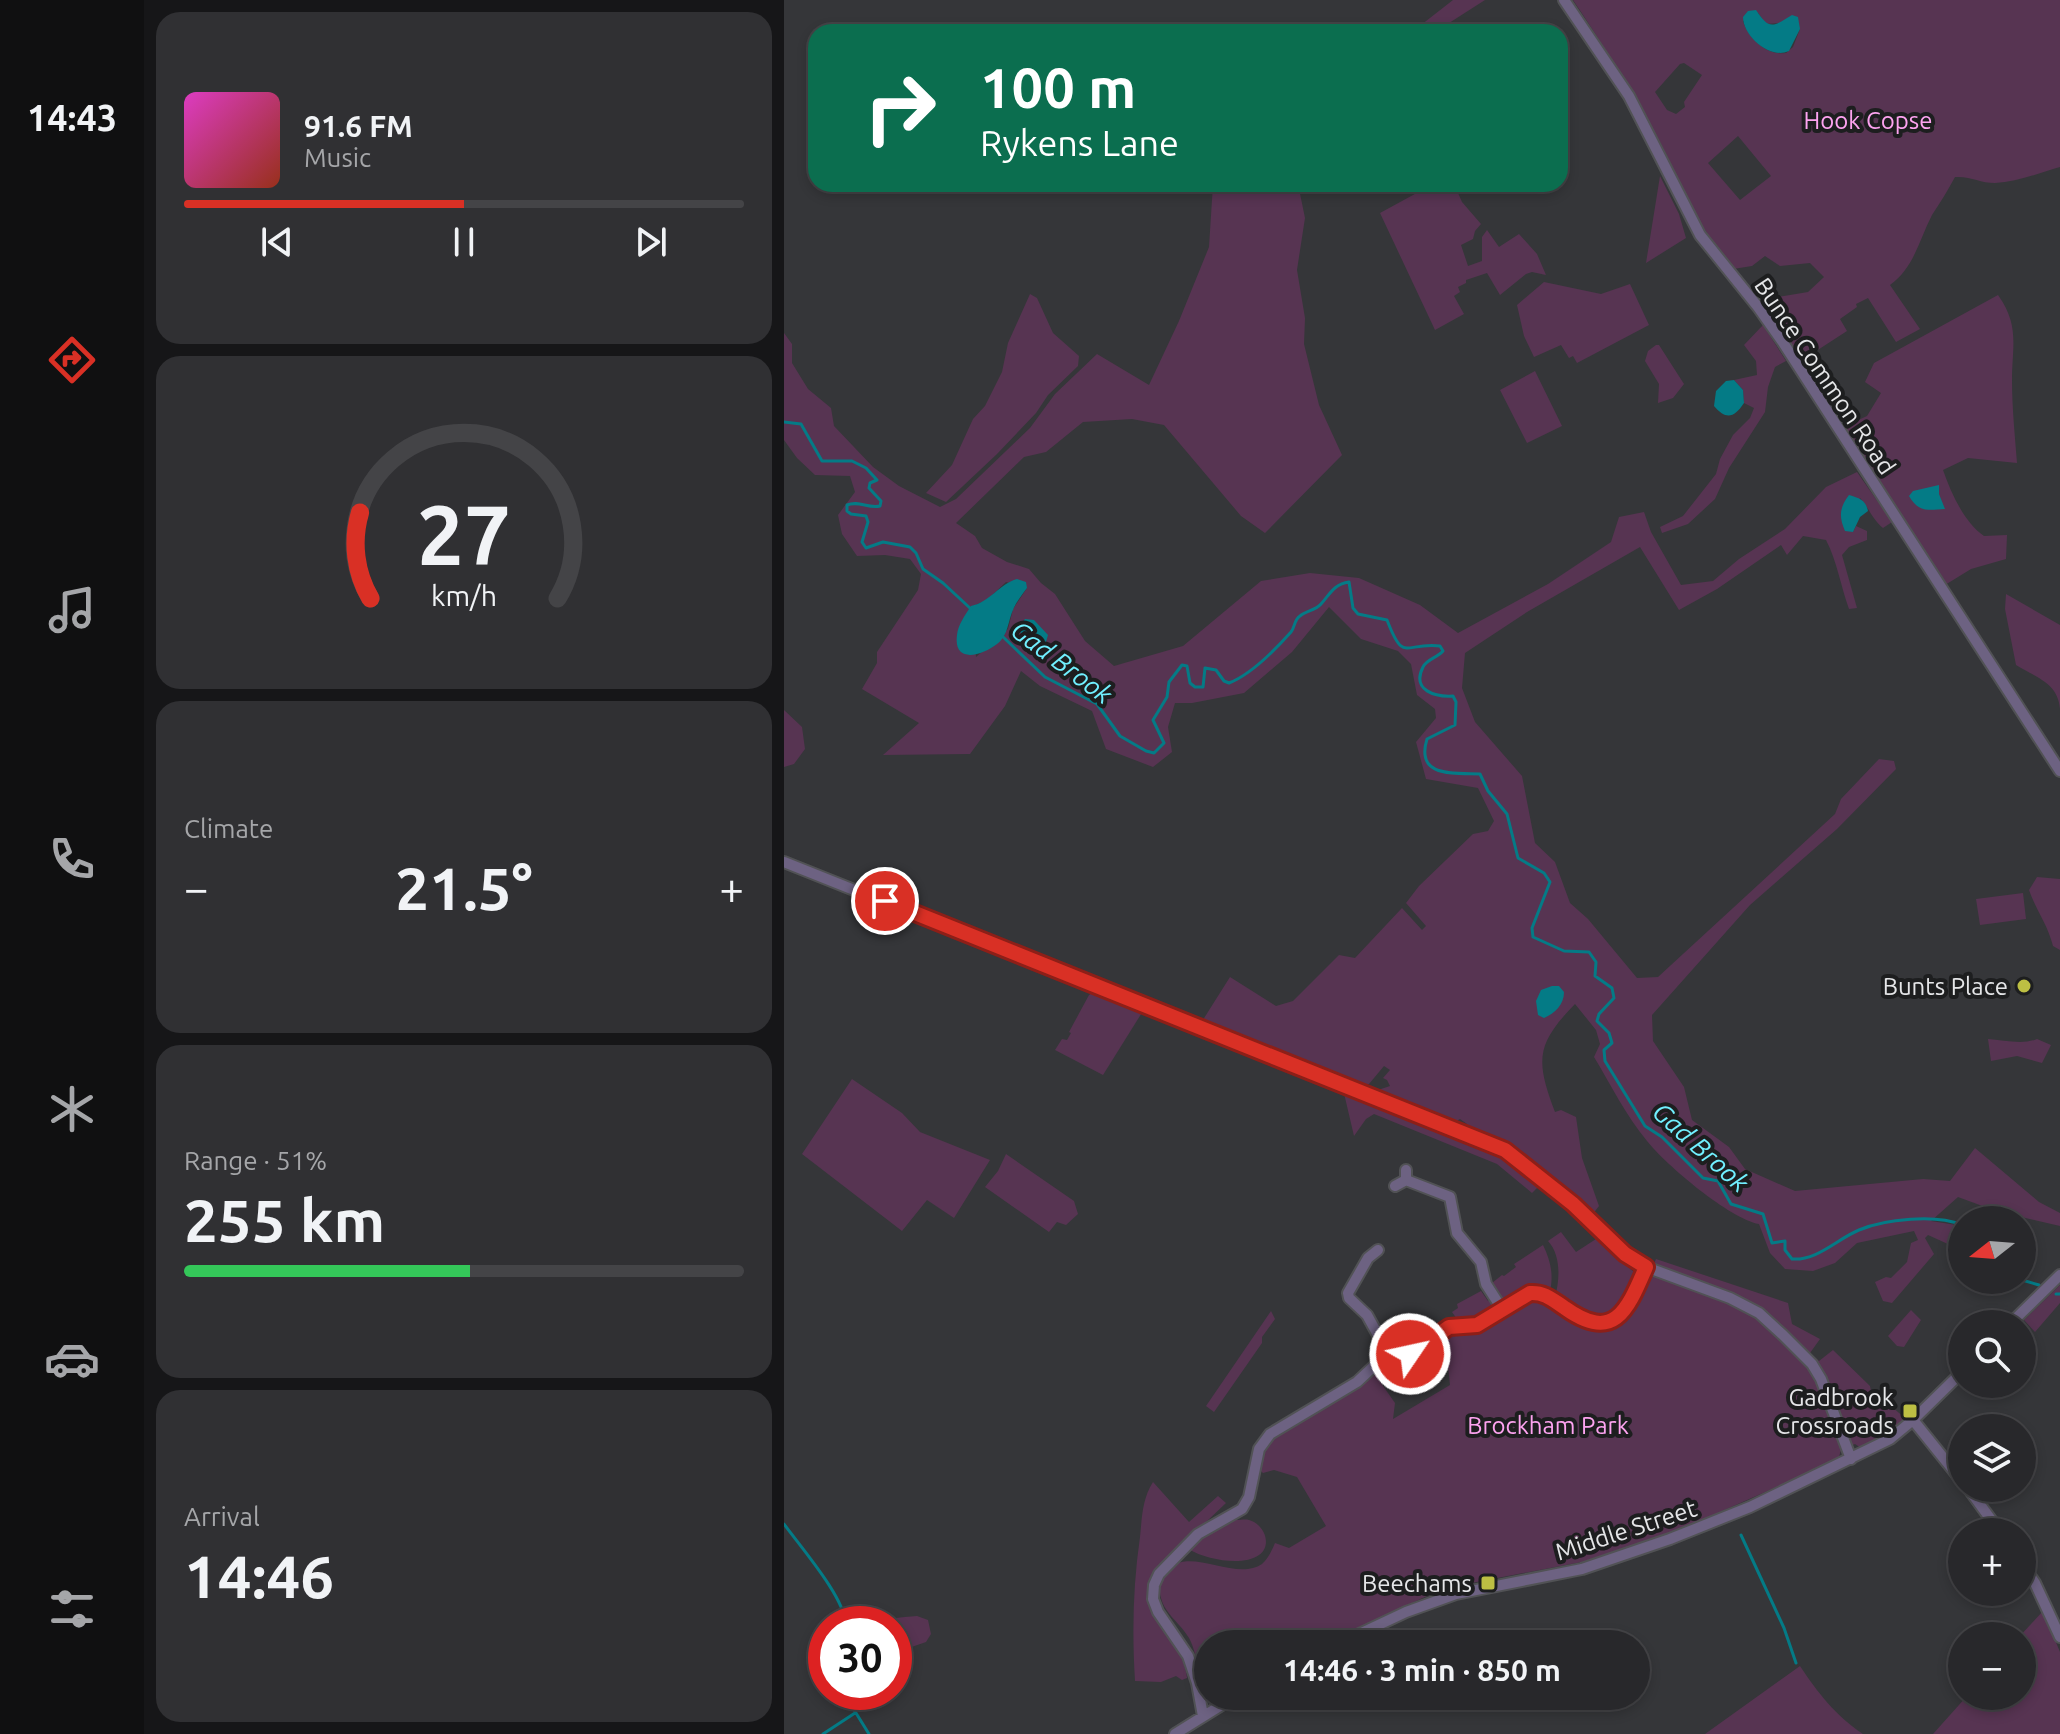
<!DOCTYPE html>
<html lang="en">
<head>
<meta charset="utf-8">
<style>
	body { margin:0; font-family:Ubuntu,sans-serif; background:#303033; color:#f1f3f6; height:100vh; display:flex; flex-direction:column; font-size:30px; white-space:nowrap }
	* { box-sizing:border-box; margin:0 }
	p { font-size:26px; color:#a5a6a9 }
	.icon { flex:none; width:44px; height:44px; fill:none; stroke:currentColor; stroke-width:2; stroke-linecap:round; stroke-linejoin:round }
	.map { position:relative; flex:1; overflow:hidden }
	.panel { display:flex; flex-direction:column; gap:12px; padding:12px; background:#161618; width:640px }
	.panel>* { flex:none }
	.hud { position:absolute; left:24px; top:24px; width:760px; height:168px; border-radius:24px; box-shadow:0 4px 12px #0003,0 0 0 2px #444447; background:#0b6e4f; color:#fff; overflow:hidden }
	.needle { width:52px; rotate:253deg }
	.buttons { position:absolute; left:1164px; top:1206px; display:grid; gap:16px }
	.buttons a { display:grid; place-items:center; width:88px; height:88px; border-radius:50%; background:#28282b; box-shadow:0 4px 12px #0003,0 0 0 2px #444447; font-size:40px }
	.speed { position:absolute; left:24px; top:1606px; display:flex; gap:16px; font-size:40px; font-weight:700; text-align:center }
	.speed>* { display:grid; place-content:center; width:104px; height:104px; border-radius:50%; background:#28282b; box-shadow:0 4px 12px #0003,0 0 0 2px #444447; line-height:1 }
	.speed .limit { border:12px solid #d22; background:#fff; color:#111 }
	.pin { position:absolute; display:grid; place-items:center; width:68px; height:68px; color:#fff; margin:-34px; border:4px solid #fff; border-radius:50%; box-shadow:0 2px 8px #0007 }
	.me { position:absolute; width:88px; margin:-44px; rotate:56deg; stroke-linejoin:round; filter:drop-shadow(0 0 6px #0008) }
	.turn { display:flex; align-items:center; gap:28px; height:168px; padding:0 40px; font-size:36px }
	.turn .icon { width:104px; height:104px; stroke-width:2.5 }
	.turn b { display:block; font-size:56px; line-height:68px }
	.big { font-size:60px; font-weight:700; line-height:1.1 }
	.panel .card { flex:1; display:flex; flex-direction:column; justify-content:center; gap:12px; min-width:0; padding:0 28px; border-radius:24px; background:#303033 }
	.panel .dial { align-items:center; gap:0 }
	.dial svg { height:208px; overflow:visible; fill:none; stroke:#444447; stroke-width:7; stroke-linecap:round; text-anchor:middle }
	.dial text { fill:#f1f3f6; stroke:none }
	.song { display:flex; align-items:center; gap:24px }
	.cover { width:96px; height:96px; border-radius:12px; background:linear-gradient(135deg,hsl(310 70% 55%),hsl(10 70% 35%)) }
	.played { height:8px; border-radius:4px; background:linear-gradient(90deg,#d93025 50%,#444447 50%) }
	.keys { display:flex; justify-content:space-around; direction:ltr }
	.heat { display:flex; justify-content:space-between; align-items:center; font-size:44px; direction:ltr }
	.charge { height:12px; border-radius:6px; background:linear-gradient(90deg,#34c759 51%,#444447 0) }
	.trip { position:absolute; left:410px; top:1630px; width:456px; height:80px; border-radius:40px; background:#28282b; box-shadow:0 4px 12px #0003,0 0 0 2px #444447; font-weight:700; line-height:80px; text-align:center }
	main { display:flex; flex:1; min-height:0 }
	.tab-bar { display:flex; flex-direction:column; width:144px; justify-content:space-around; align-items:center; background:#101011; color:#a5a6a9 }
	.tab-bar .icon { width:56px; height:56px }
	.tab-bar .active { color:#d93025 }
	.tab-bar b { font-size:36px; color:#f1f3f6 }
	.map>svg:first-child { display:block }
	.green { fill:#573452; fill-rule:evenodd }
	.water { fill:#047b86 }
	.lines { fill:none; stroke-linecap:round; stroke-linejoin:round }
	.stream { stroke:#047b86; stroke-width:3 }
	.minor-casing { stroke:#515255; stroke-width:14 }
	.minor { stroke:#6d6282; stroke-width:10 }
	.route-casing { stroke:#8d1f18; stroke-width:20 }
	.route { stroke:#d93025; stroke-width:14 }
	.poi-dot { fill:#bdbf43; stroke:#1d1e1f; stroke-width:3 }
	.labels { text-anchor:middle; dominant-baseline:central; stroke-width:8; stroke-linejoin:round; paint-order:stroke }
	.park-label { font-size:24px; fill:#fda3f0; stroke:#1d1e1f }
	.street-label { font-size:24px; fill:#e5e6e8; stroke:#1d1e1f }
	.poi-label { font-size:24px; fill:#e5e6e8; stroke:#1d1e1f; text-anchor:end }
	.water-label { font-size:26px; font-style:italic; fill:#71f0ff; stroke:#1d1e1f }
</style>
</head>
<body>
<main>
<nav class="tab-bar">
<b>14:43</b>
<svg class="icon active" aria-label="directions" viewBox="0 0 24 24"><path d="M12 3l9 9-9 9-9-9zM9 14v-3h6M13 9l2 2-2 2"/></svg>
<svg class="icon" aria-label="music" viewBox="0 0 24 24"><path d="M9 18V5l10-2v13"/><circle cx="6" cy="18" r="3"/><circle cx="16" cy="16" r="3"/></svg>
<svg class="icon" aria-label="phone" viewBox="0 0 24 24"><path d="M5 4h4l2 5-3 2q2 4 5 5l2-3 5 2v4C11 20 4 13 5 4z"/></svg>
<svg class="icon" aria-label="climate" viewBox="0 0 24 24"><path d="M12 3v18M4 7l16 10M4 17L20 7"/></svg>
<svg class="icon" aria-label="car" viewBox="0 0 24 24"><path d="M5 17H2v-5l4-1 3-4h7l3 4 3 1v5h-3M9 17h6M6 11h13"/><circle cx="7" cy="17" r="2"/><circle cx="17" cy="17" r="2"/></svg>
<svg class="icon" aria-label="filters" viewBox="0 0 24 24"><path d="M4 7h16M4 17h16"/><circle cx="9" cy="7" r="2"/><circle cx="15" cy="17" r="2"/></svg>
</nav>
<section class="panel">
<div class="card">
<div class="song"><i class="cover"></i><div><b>91.6 FM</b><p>Music</p></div></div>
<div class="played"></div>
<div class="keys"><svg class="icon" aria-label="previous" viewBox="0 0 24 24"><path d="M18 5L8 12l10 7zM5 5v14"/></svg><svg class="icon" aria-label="pause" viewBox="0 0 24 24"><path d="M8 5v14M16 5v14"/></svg><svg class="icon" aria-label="next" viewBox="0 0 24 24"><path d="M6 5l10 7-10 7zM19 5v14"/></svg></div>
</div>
<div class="card dial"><svg viewBox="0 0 100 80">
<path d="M14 69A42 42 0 1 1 86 69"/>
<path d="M14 69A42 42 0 0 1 10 36" stroke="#d93025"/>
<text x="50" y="56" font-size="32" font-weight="700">27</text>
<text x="50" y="72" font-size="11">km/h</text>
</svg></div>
<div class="card"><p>Climate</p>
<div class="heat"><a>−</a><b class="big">21.5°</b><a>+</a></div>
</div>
<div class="card"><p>Range · 51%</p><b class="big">255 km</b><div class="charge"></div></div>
<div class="card"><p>Arrival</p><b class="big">14:46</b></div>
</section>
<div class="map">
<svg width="1276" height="1734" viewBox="0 0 1276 1734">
	<rect width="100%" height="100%" fill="#353639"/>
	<path class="green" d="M669,0h32l-50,32h-23z
		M789,0h487v167c-21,6 -43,15 -65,16 -15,0 -24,-7 -40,-6 -7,13 -15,26 -23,38 -13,25 -18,53 -42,70l30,44 -24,13 -28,-44 -12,6 1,3 -17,12 7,12 -37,24 42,68 15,-7 14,-23 -16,-11 9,-19 124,-68c22,31 14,51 14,85 0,28 3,56 5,83l-49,-5 -25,12c8,23 21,52 41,66l23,-1 -1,24 -35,10 -26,16 -153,-240 -32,-45 48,-8 16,-15 -14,-14 -30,3 -15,-10 -13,10 -19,3c-33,-38 -50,-83 -73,-127 -27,-49 -56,-96 -87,-142zM974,13l8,11 13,-1 21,6 -7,18 -7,6c-19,3 -38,-15 -43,-32zM900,63l18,12 -18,27 1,5 -9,7 -9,-4 -12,-18 25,-28zM954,136l33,40 -31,24 -32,-37z
		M876,176l19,38 7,24 -40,25z
		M429,184h85l7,34 -8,52 8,48 -1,26 15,61 23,50 -77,78 -24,-17 -77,-91 -32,-6 -49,3 -37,30 -22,5 -68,66 19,13 7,12 25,14 22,7 12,14 14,11 30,47 29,25 69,-20 78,-65 49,-8 49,5 61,27 38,28 90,-49 63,-42 8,-25 25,-5 7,20 30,53 32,-4 26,-22 46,-30 41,-42 31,-15 35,50 -9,6c-11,-9 -14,-20 -23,-30l-7,34 3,-6 11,5v9l-18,7 -7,8 15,53 -8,1c-8,-22 -12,-48 -23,-69l-23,-4 -16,19 -6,-10 -64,44 -38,21 -39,-63 -113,65 -62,41 -3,35 13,34 47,54 13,67 20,19 15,41 18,16 49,59 21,-1 177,-163 6,-15 38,-40 15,2 2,8 -59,60 -87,76 -98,110 1,26 31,46 8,33 37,27 16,22 50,22 128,-12 27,2 25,-33 64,54 21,11v13l-64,-15 -38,-14 -27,24 25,4 6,7v13l-3,4 -31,-14 -3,3 9,16 -42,49 -9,-2 -8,-19 11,-5 5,1 16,-16 4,-19 7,-3 -4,-9 -57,12 -22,20 -22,8 -28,-2 -15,-16 -11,-29c-29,-5 -93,-59 -112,-83 -21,-25 -36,-56 -53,-84l6,-13 -4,-14 -21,-26c-40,41 -39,57 -20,108l6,-2 15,7 6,41 17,48 -7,9 -58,-53 -25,-17 -43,-17 1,-4 -7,-5 -5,3 -77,-29v-3l12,-4 -3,-6 -4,-2 7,-8 -6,-4 -15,18 -7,2 -161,-63 29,-46 46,29 17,-5 46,-46 16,3 47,-50 20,22 4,-4 -20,-23 13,-17 54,-52 15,-3 6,-10 -16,-33 -52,-9 -10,-37 20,-24 -1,-9 -18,-14 -6,-31 -13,-13 -37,-12 -32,-32 -37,45 -48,41 -52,10h-17l-7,24 4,25 -19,15 -47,-18 -14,-38 -52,-25 -19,-15 -16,35 -35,48 -87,1 36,-32 -57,-34 15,-26v-11l41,-62 3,-16 -11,-15 -25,-4 -28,1 -15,-22 -4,-19 17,-23 -5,-16 -35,-1 -18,-17 -13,-18v-107l8,11v19l16,26 23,19 3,18 39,41 26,19 41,21 16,-8 74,-71 25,-34 42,-40 52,31 30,-64 30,-74zM222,582l21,6 -14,21 -5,20 -32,28 -5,-50 16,-7z
		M638,184h32l8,18 19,22 -6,7 -2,8 -12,6 7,21 14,-5v-24l5,-7 12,17 20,-13 18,20 9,21 -14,-3 -6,2 -26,21 -13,-22 -21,7v3l-8,4 2,5 -6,4 10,18 -29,16 -55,-117 44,-24z
		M760,282l57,12 29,-10 19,41 -72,38 -4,-7 -4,2 -8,-13 -27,12 -10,-21 -7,-31z
		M246,294l7,4 16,35 26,23 -1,10 -30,29 -12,18 -39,41 -51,48 -20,-9 26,-28 21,-46 12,-13 17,-34 6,-29z
		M979,325l23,36 -11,6 -7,20 -3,25 -36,56 -14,31 -27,25 -26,9 -2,-6 23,-11 33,-42 4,-15 13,-24 17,-17 4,-10 -10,-5 -1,-13 -9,-10 23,-5 -1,-14 -12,-16z
		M872,345h3l25,39 -11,14 -15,5 1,-19 -14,-23 3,-10z
		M751,371l27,55 -35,17 -27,-53z
		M1222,594l54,31v84c-2,-26 -23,-31 -44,-44l-11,-56z
		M0,710l18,17 3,22 -11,15 -10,3z
		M1253,877l23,2v71l-7,-4c-5,-21 -17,-36 -24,-56z
		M1239,893l3,26 -46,6 -4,-26z
		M311,990l48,21 -40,64 -48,-25 7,-11 5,1 4,-7 -2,-1 20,-37z
		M1204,1039c15,1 35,6 49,0l14,6 -9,18 -25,-7 -26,5z
		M68,1079l50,34 18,19 70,28 -36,58 -27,-18 -25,31 -100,-77z
		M559,1089l158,64 40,31 -9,9 -35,-29 -123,-50 -8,5 -12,17z
		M222,1154l68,47 4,13 -12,11 -9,-3 -8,10 -64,-45 13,-16z
		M777,1232l15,20 20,-13 39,34c-1,19 -17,48 -39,46 -13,-2 -29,-15 -41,-22 5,-18 6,-42 -7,-56z
		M759,1245c7,14 11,29 7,46l-20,-3 -20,12 -11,-1 -2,-3 3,-3 -8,-10 10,-8 2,1 12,-9 -2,-3z
		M872,1259l132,44 4,21 28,15 -10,14 9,8 14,-11 37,36 4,20 12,-4 19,16 -20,17 -24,13 -6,-4 -14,6 -3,10 -159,70 -97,32 -116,22 -39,12 -103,48h-116v52h18l-10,5h-8c-10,-12 -8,-43 -19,-63 -8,-14 -24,-24 -28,-40 -2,-6 -1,-12 1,-18 16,-43 71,4 100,-16 6,-5 10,-14 13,-21l14,5 37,-22 -29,-49 -23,-7 -11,3 -5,-5 4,-19 13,-17 99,-59 21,30 -2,16 57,-34 -2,-19 -4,-7 5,-3 -10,-17c20,-12 37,-7 53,-17 13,-7 27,-25 43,-25 12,0 22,12 32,18 53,37 71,-14 89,-56z
		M1276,1285v18l-25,29 -11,-12z
		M697,1291l7,10 3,-2 3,11 -13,10 -22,2 -7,-10 6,-4 -1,-4z
		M1127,1310l10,10 -17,27 -7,-1 -9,-10z
		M487,1311l4,8 -13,18v6l-48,69 -8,-6z
		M369,1482l36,40 29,-26 8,7 -63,60 -13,19c7,17 38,84 37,96l-5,2 -6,-4 -15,6 -26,-1c-3,-49 -2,-96 5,-144 2,-19 2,-38 13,-55z
		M452,1520c5,0 9,-1 13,0 15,4 24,25 10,35 -17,12 -53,4 -69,-5l1,-4 21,-17z
		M1259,1611l17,41v82h-127l34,-38h55l-2,-60z
		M133,1616l11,4 3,14 -5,8 -32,11v-29h-52l2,-6c18,6 52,-1 73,-2z
		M1016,1666c18,27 35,49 63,68h-158z"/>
	<path class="water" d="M972,10c13,20 17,17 36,5l6,2 2,12 -11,22c-19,9 -46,-15 -46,-34l5,-6z
		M950,380l9,10 1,13c-10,15 -18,17 -30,3l2,-15 10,-10z
		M1155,485v9l6,15c-17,1 -26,4 -36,-13l4,-5z
		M1065,495c10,3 17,5 19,16l-8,6 -7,15 -8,-1c-6,-14 -6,-23 4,-36z
		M233,579l9,3 1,6c-5,7 -11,14 -14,22 -5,11 -5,26 -16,34 -14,11 -44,21 -40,-9 1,-10 8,-20 14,-29 19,-4 28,-22 46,-27z
		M241,619l9,1 14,15 -2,7 -5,5 -24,-17z
		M768,986h7l5,6c0,13 -9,21 -20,26l-6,-3 -2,-14 5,-11z"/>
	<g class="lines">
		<path class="stream" d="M0,422l17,2 21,37h30l14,7 11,12 -7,3 -1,5 12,13 -1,5c-12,3 -21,-6 -33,-1v6l4,3 15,2 2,6 -6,20 4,6 17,-6 27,5 6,6 7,16 20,14 28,26
			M217,635l44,42 52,27 23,32 26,15 8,2 10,-10 -11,-23 14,-23 2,-15 13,-17 5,1 3,17 5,4h8l2,-19 11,2 8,11 5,2c23,-9 46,-33 62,-51 4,-5 3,-12 9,-16 6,-5 16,-6 21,-12 9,-10 13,-20 28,-22l4,26 5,6 29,6c17,44 17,22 53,26l3,5c-6,7 -16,8 -20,16 -12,24 13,30 30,29l3,6 -1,23 -28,14c-12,39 27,34 53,35l8,17 19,23 11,44 26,15 6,9 -18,46 1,9 31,14 25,1 7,10 -1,14 17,12 2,10 -15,16 -2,7 12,12 3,10 -8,7 1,11 40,65 17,11 41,41 15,3 13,23 32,10 9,29 13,-2v9l7,9c25,2 45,-20 67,-29 26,-11 77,-16 103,-5
			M1238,1280l17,5
			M1272,1294h4
			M0,1524c15,21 63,76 61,100
			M957,1535l43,93 12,35
			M59,1692l26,42
			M39,1734l32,-21"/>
		<g class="minor-casing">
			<path id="minor" d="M780,0l65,96 71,139 58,72 24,34 278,430
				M0,862l721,288 68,54 52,50 21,13 84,31 29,15 24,22 29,29 9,15 30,80
				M622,1180l44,17 7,36 24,29 5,22 16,25
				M611,1186l11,-6v-10
				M594,1250l-10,8 -20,35 1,5 18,17 21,38
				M1226,1324l50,-49
				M1129,1420l49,61
				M1184,1488l32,44
				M1238,1564l13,19 25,54
				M554,1644l68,-32 50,-18 126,-25 88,-30 80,-32 140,-68 23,-19 49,-48
				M419,1716l-6,-33 -9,-27 -30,-44 -5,-13 1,-14 5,-11 39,-40 44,-25 7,-12 10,-48 11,-15 87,-52 31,-29 22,1 39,-27 28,-2 53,-32c14,-1 23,7 35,15 50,35 62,3 81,-41
				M391,1734l61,-38"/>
		</g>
		<use href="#minor" class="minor"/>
	</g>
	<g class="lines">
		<g class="route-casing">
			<path id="route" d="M101,901l620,249 68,54 52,50 21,13c-19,44 -32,76 -81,41 -12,-8 -20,-16 -35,-15l-53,32 -28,2 -39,27"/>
		</g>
		<use href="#route" class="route"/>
	</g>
	<g class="poi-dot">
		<circle cx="1240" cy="986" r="8"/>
		<rect x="1118" y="1403" width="16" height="16" rx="4"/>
		<rect x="696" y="1575" width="16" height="16" rx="4"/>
	</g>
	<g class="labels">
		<g class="park-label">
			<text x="1084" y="120">Hook Copse</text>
			<text x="764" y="1425">Brockham Park</text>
		</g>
		<g class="street-label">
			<text transform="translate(1041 376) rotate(56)">Bunce Common Road</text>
			<text transform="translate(842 1530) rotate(-18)">Middle Street</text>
		</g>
		<g class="poi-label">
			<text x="1224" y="986">Bunts Place</text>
			<text x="1110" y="1397">Gadbrook<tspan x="1110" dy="28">Crossroads</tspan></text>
			<text x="688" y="1583">Beechams</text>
		</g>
		<g class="water-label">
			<text transform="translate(278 662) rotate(37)">Gad Brook</text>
			<text transform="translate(917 1147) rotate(42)">Gad Brook</text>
		</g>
	</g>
</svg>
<div class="buttons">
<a><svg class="needle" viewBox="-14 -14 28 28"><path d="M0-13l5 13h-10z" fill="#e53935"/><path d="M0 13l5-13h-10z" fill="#a5a6a9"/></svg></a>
<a><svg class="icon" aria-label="search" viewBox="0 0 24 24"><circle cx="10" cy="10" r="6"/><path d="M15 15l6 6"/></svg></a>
<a><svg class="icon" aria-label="layers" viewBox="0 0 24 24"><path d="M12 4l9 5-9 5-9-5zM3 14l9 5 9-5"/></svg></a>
<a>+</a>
<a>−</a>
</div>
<div class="speed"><div class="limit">30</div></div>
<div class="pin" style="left:101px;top:901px;background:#d93025"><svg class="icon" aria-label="arrive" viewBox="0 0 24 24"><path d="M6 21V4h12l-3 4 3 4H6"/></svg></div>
<svg class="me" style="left:626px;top:1354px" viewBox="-20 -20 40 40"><circle r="17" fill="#d93025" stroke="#fff" stroke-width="3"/><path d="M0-11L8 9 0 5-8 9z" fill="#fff"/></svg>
<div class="trip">14:46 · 3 min · 850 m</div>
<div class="hud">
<div class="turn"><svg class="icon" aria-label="right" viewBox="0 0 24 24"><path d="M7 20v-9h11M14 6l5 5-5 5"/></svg><div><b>100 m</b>Rykens Lane</div></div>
</div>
</div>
</main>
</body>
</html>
